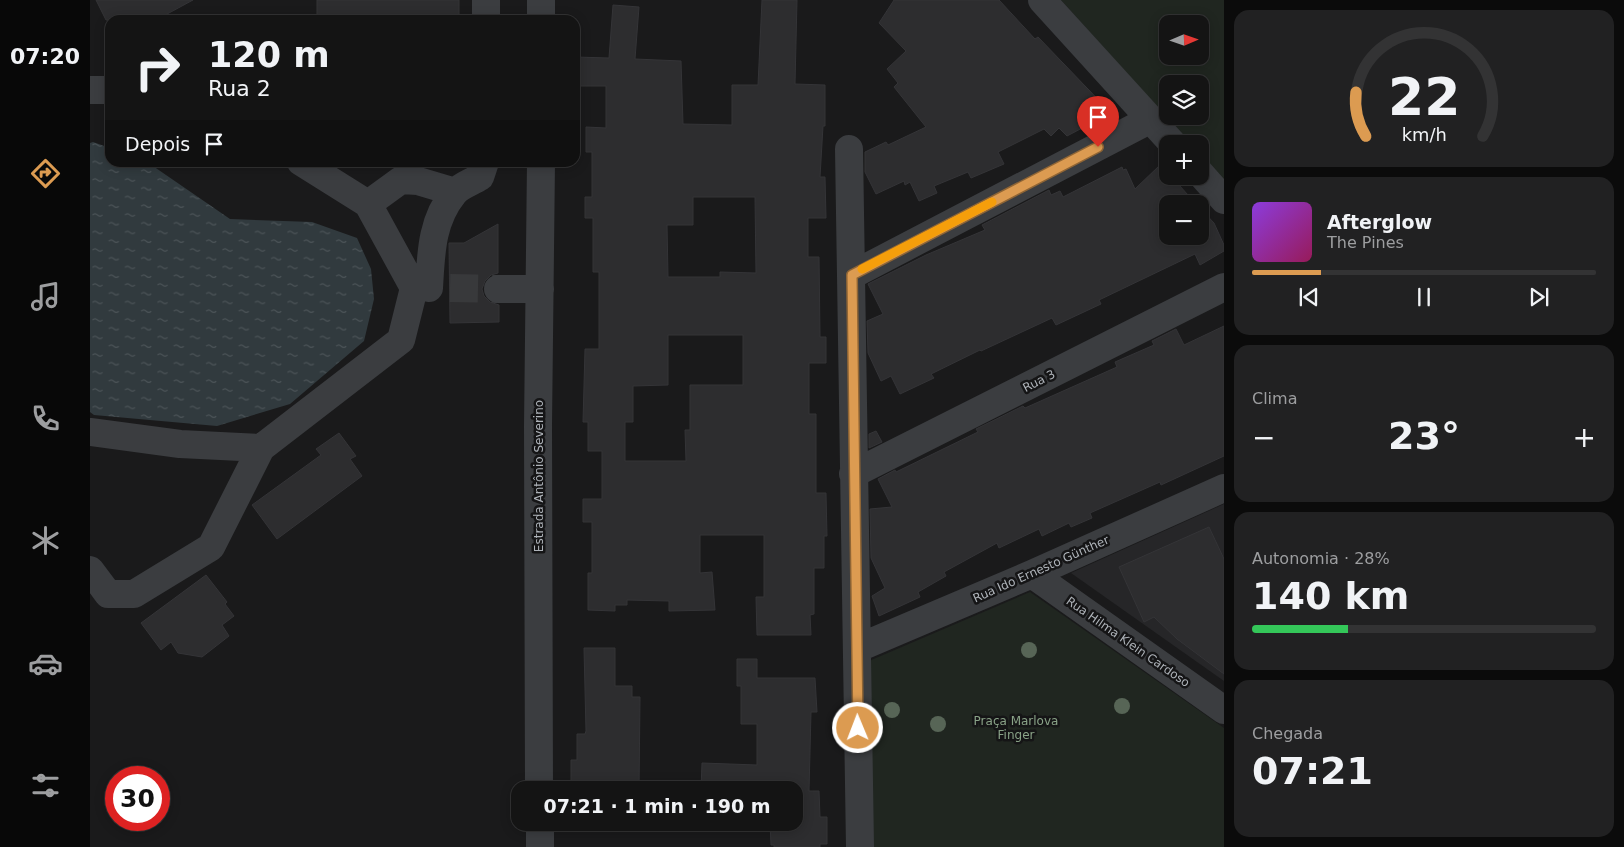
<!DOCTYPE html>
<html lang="pt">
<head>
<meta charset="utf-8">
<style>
	body { margin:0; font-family:"DejaVu Sans",sans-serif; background:#212122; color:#f1f3f6; height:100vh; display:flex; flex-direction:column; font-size:19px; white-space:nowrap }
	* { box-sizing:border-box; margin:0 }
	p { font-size:16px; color:#9d9ea0 }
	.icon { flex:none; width:28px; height:28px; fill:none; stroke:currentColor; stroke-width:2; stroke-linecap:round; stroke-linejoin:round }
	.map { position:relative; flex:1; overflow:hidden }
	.details { display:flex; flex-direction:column; gap:10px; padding:10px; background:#0b0b0b; width:400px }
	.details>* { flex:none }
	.hud { position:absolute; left:15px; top:15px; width:475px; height:152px; border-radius:15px; box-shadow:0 2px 12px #0003,0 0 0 1px #333334; background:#141414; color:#f1f3f6; overflow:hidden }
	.needle { width:32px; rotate:88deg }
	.fabs { position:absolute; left:1069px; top:15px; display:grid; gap:10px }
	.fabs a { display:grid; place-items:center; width:50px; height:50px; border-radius:10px; background:#141414; box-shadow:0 2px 12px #0003,0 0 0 1px #333334; font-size:25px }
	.speed { position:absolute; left:15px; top:766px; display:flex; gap:10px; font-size:25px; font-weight:700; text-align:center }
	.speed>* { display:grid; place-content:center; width:65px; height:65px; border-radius:50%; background:#141414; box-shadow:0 2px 12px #0003,0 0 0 1px #333334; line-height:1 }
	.speed .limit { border:8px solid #d22; background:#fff; color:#111 }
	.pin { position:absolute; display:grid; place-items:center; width:42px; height:42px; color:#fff; margin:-51px -21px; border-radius:50% 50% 50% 0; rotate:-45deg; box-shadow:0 0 5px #0007 }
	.pin .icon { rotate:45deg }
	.me { position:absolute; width:55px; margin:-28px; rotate:359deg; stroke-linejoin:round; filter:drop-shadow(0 0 4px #0008) }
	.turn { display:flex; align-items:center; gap:18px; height:105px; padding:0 20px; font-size:22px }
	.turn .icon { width:65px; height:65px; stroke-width:2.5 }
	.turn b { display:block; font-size:35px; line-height:42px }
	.then { display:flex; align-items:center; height:48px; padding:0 20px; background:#0003; gap:10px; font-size:19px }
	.big { font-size:38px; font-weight:700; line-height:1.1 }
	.details .tile { flex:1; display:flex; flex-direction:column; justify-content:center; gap:8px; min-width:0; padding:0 18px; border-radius:15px; background:#212122 }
	.details .dial { align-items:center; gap:0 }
	.dial svg { height:130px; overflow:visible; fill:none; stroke:#333334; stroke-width:7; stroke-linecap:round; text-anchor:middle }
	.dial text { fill:#f1f3f6; stroke:none }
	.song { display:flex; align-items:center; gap:15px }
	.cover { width:60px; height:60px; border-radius:8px; background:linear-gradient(135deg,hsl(270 70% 55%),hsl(330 70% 35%)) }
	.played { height:5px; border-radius:2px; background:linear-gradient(90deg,#dc9b51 20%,#333334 20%) }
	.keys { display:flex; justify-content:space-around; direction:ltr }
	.heat { display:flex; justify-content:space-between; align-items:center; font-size:28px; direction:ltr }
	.charge { height:8px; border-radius:4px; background:linear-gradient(90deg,#34c759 28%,#333334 0) }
	.trip { position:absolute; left:421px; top:781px; width:292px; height:50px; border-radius:15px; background:#141414; box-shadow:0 2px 12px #0003,0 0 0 1px #333334; font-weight:700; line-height:50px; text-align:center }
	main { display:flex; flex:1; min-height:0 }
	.tab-bar { display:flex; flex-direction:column; width:90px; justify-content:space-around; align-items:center; background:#080808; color:#9d9ea0 }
	.tab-bar .icon { width:35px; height:35px }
	.tab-bar .active { color:#dc9b51 }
	.tab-bar b { font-size:22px; color:#f1f3f6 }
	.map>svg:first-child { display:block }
	.built { fill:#262628 }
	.park { fill:#202620; fill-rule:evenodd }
	.water { fill:url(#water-ripples) }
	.building { fill:#2d2d2f; stroke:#343437; fill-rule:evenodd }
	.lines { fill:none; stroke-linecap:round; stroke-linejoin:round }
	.minor-tunnel { stroke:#38393b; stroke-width:28; stroke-dasharray:28 14; stroke-linecap:butt }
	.minor { stroke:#3b3d40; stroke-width:28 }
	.tree { fill:#576556 }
	.route-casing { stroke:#8f6535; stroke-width:12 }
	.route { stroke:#dc9b51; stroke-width:9 }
	.slow { stroke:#f59e0b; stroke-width:9 }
	.labels { text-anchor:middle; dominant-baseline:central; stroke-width:5; stroke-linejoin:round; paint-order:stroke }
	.street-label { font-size:12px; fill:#aeb3b9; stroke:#151516 }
	.park-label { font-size:12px; fill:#89a287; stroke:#151516 }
</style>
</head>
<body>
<main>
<nav class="tab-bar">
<b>07:20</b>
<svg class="icon active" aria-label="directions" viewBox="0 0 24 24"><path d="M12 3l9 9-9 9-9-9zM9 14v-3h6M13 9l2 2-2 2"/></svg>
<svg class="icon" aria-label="music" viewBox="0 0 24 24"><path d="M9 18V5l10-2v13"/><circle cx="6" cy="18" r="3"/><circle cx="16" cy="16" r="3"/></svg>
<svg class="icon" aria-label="phone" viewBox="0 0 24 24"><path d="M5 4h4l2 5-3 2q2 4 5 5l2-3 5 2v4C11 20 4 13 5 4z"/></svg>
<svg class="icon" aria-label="climate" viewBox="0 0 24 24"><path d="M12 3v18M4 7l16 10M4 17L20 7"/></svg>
<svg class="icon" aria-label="car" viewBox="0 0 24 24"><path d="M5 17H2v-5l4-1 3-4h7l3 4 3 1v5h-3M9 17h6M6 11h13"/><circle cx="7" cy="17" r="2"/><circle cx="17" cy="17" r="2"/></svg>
<svg class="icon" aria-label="filters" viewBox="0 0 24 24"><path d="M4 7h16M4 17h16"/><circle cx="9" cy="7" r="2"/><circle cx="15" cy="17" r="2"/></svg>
</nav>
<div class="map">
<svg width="1134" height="847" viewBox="0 0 1134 847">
	<defs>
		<pattern id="water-ripples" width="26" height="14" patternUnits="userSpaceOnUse" patternTransform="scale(1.25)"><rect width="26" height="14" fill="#313a3e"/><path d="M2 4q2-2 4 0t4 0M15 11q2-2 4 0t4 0" fill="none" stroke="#4c5458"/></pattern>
	</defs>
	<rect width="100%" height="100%" fill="#1a1a1b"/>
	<path class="built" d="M1134,504v177l-153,-108z"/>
	<path class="park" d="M971,0h163v181l-24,-26v-11h-10zM1078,24h32v32h-32zM1078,84h32v32h-32z
		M940,592l194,136v119h-354l-1,-186z"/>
	<path class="water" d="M3,142l17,6v14l40,2 80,55 82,3 45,16 14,31 3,30 -10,42 -74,63 -73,22 -123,-11 -4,-3v-269z"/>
	<path class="building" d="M6,0h97l-37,20h-50z
		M227,0h142v20h-142z
		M672,0h35l-2,84 30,1v41h-2l-3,51h5l1,41h-18v39h11l1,80h6v26h-17v51h7v79h10l1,43h-3v32h-10v46l-4,1 1,20h-54l-1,-38h8v-62h-64v38l12,-1 3,38 -46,1v-10l-42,-1v5h-12v6l-27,-1v-37h4v-51h-9v-23h19v-48h-14v-29h-5l2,-73h14v-77h-6v-54h-8v-21h7v-45h-6v-25l20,1v-42h-31v-29l34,1 4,-53 26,2 -4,52 46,2 2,63 49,1v-40h26zM603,197h62l1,76 -36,-1v5h-52l-1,-52h26zM578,335h75v50h-53v45h-5l1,31h-61v-39h8v-36l35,-1z
		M804,0h105l36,39 3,-2 73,76 -44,23 -8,-8 -8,8 -7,-7 -46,23 6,12 -33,14 -3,-6 -34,14 3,7 -18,8 -9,-19 -5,3 -1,-4 -28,13 -11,-22v-20l21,-10 2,3 38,-18 -32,-40 4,-4 -11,-14 19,-18 -27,-28z
		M1070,165l8,8v3h3l25,28h-28v32h32v-28l14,15 10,22v6l-24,14 -5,-11 -96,46 2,4 -45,21 -4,-7 -71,33 -1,-1 -49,24 3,4 -34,16 -9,-18 -10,5 -13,-28 -1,-32 16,-7 -15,-30 58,-29 59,-25 -3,-5 67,-35 2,5 9,-4 3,6 59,-30 1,3 3,-1 9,20z
		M408,224v49l-7,2 -6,6 -3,8 2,7 6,6 9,3v17l-49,1 -1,-80h15z
		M1134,326v130l-63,29 -1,-3 -70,31 2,5 -21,9 -2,-4 -27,13 -3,-7 -40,19 -2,-5 -53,29 2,4 -28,16 2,5 -41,19 -7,-20 13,-8 -14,-30 -1,-49 22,-2 -14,-28 17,-9 1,2 82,-40 -2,-3 47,-23 2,2 92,-41 -2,-5 39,-17 -2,-4 24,-12 8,16z
		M786,431l6,11 -13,6v-14z
		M249,433l17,23 -6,3 12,17 -85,63 -25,-34 69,-50 -5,-6z
		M1119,527l15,32v115l-47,-35 -23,-22 -10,5 -25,-55z
		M116,575l21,27 -2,2 9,12 -12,9 7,11 -27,21 -24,-4 -7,-11 -10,8 -20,-27z
		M494,648h31v38h17v11h8l-1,93h-60v-3h-8v-27h6v-26h8l1,-3z
		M647,659h20v19h58l2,34h-6l-2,79h10l1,26h7v27h-7v3h-46v-2h-3l-1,-23h25v-32h-94l1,-27 55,2v-41h-16v-38h-4z"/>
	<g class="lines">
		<path class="minor-tunnel" d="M360,288l48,1"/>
		<path class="minor" d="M451,0v20
			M952,0l131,144
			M396,20v-20
			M0,90h20
			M759,149l11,698
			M1110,173l24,27
			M278,204l33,-24 17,1 37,11
			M762,275l299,-156
			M339,288c2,-33 2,-67 25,-95 6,-7 18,-11 26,-16l5,-15
			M408,289h42
			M0,432l90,12 81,4
			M763,474l371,-187
			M0,570l18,24h26l77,-47 50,-99 140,-108 13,-52 -46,-84 -67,-42
			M942,574l192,136
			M768,648l174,-74 192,-86
			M449,790l-1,-364 3,-264
			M450,822v25"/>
	</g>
	<g class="tree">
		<circle cx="939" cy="650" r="8"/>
		<circle cx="1032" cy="706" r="8"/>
		<circle cx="802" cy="710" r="8"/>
		<circle cx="848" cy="724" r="8"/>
	</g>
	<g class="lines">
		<g class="route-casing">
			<path id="route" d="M768,728l-6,-453 246,-128"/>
		</g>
		<use href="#route" class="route"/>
		<path class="slow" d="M772,269l130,-67"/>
	</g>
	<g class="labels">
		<g class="street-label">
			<text transform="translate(949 381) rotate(-27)">Rua 3</text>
			<text transform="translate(449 476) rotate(-90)">Estrada Antônio Severino</text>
			<text transform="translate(951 569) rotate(-24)">Rua Ido Ernesto Günther</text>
			<text transform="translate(1038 642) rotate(35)">Rua Hilma Klein Cardoso</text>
		</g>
		<g class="park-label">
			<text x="926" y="721">Praça Marlova<tspan x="926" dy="14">Finger</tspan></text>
		</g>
	</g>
</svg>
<div class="fabs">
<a><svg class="needle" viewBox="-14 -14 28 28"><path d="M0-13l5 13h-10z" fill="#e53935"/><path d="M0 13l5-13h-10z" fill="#9d9ea0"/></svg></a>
<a><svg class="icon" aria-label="layers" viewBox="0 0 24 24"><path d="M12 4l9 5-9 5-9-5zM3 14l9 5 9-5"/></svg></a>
<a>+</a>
<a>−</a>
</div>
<div class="speed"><div class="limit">30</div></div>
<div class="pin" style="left:1008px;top:147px;background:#d93025"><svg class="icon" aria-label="arrive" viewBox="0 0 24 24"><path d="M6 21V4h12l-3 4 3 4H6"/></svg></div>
<svg class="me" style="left:768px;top:728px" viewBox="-20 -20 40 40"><circle r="17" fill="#dc9b51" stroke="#fff" stroke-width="3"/><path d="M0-11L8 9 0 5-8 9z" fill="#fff"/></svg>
<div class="trip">07:21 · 1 min · 190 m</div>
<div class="hud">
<div class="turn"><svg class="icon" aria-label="right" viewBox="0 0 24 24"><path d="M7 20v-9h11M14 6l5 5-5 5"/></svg><div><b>120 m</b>Rua 2</div></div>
<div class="then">Depois<svg class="icon" aria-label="arrive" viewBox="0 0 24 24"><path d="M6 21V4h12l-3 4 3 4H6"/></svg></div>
</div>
</div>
<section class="details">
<div class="tile dial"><svg viewBox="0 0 100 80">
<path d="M14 69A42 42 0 1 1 86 69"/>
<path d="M14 69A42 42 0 0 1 8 42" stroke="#dc9b51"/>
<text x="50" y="56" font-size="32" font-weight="700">22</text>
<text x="50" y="72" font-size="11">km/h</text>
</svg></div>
<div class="tile">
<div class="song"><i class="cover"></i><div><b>Afterglow</b><p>The Pines</p></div></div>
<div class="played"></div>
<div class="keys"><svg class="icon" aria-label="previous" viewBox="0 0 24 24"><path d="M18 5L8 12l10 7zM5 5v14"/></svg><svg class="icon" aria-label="pause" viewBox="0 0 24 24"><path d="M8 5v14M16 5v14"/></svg><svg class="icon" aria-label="next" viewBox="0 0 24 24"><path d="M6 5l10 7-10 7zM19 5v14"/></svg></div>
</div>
<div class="tile"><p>Clima</p>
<div class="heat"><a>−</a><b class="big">23°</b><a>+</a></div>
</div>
<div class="tile"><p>Autonomia · 28%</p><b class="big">140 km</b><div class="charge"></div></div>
<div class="tile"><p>Chegada</p><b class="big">07:21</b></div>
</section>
</main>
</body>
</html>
